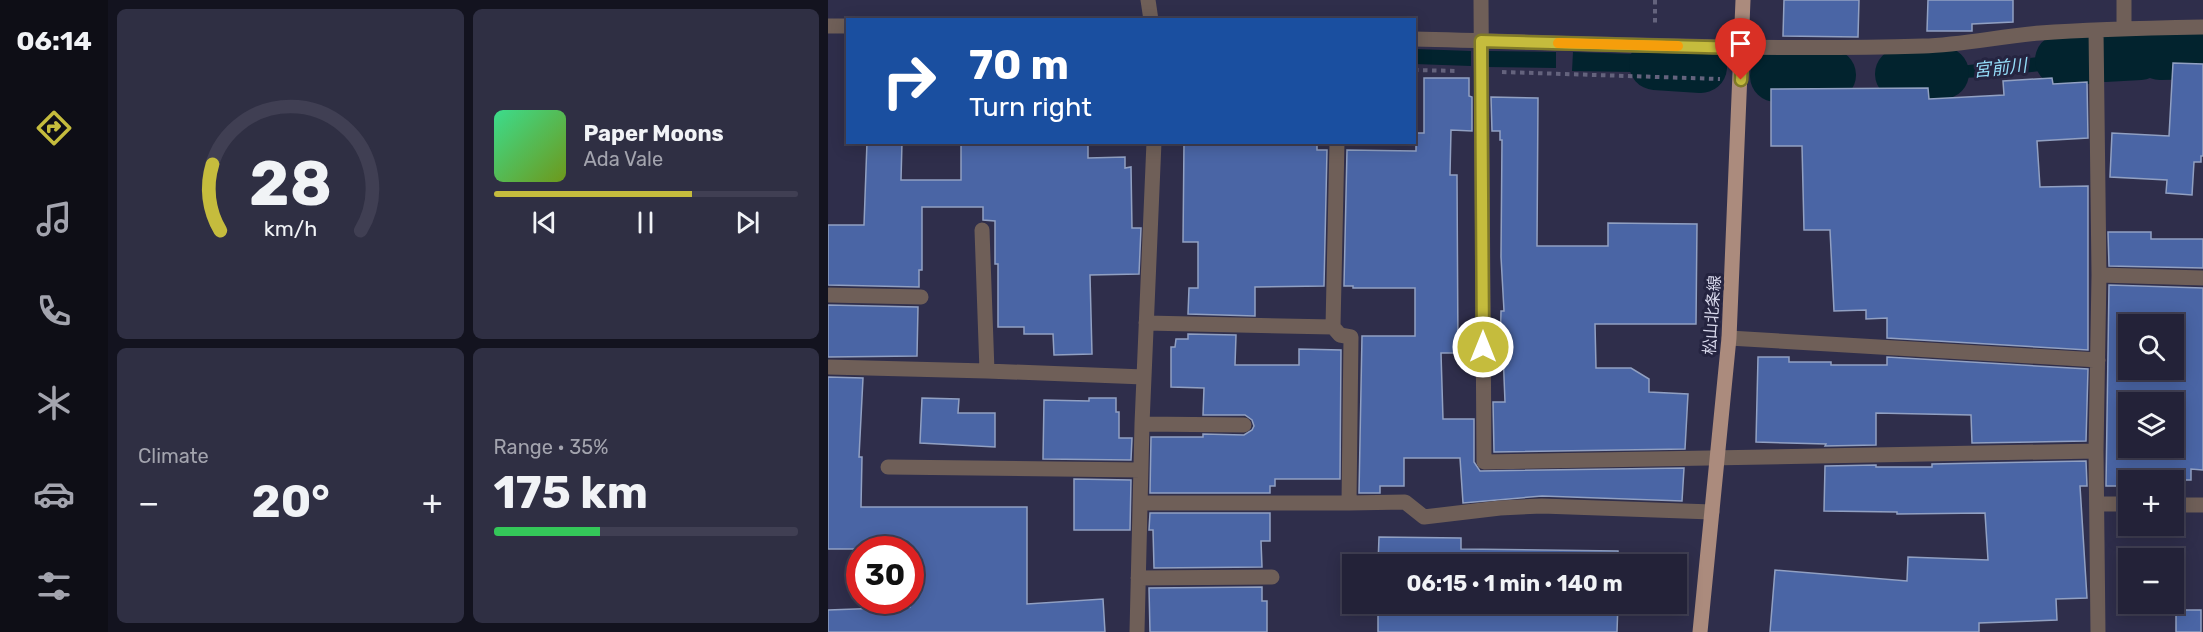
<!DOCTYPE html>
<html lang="en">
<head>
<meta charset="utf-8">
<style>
	body { margin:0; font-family:Rubik,"Noto Sans JP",sans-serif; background:#2f2f43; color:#f1f3f6; height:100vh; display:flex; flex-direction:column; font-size:22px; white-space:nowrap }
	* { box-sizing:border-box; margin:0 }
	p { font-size:20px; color:#a3a4ae }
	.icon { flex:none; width:33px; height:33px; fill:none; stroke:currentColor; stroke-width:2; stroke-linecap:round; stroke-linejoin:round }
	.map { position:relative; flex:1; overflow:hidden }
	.details { display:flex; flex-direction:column; gap:9px; padding:9px; background:#13131f; width:720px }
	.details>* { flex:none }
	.guide { position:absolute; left:18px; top:18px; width:570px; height:126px; border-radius:0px; box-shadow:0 3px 15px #0003,0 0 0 2px #403f53; background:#1a4fa0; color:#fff; overflow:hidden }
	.fabs { position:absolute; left:1290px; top:314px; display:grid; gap:12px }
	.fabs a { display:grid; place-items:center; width:66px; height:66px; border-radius:0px; background:#232238; box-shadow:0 3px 15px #0003,0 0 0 2px #403f53; font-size:30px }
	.speed { position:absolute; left:18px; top:536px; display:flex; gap:12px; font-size:30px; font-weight:700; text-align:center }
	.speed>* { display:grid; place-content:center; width:78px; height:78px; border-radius:50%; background:#232238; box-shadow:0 3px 15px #0003,0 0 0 2px #403f53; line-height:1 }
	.speed .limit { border:9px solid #d22; background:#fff; color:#111 }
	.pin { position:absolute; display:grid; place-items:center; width:51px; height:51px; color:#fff; margin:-62px -26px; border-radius:50% 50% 50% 0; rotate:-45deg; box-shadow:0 0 6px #0007 }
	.pin .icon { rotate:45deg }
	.me { position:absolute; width:66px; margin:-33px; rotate:0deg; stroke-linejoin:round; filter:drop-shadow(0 0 4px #0008) }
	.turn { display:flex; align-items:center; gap:21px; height:126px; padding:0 24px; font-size:27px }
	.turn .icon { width:78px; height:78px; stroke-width:2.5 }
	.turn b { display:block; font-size:42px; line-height:51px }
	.big { font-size:45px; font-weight:700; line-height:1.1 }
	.details .widget { flex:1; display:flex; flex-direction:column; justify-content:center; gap:9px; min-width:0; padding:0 21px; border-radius:9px; background:#2f2f43 }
	.details .dial { align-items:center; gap:0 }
	.dial svg { height:156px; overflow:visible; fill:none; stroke:#403f53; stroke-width:7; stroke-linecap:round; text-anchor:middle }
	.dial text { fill:#f1f3f6; stroke:none }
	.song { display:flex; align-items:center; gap:18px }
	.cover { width:72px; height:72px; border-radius:9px; background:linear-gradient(135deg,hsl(150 70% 55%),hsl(80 70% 35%)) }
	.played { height:6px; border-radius:3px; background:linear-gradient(90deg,#c5bc3d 65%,#403f53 65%) }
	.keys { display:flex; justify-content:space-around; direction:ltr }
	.heat { display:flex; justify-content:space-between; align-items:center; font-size:33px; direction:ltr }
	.charge { height:9px; border-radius:4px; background:linear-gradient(90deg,#34c759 35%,#403f53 0) }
	.details .tiles { flex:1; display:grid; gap:9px; grid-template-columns:repeat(2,1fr) }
	.trip { position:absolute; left:514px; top:554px; width:345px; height:60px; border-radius:0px; background:#232238; box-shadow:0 3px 15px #0003,0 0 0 2px #403f53; font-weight:700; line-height:60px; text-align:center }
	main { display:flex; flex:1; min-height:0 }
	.dock { display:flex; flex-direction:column; width:108px; justify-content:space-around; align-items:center; background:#0e0e16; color:#a3a4ae }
	.dock .icon { width:42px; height:42px }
	.dock .active { color:#c5bc3d }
	.dock b { font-size:27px; color:#f1f3f6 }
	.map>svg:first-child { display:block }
	.water { fill:#02232e }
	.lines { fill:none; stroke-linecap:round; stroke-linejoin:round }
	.river { stroke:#02232e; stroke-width:52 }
	.building { fill:#4a65a5; stroke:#91a0c2; stroke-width:1.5; fill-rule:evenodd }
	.path { stroke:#64637d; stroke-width:4; stroke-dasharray:4.5 4.5; stroke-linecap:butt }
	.street { stroke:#6f5f58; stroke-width:15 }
	.primary { stroke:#ab8b7d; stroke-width:15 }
	.route-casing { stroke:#807a28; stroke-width:15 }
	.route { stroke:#c5bc3d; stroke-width:10 }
	.slow { stroke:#f59e0b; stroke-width:10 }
	.labels { text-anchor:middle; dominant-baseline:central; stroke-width:6; stroke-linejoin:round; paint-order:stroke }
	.street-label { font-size:16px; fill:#d9d9ec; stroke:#252440 }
	.water-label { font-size:18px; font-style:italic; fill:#94dcf8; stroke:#252440 }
</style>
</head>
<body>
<main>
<nav class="dock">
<b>06:14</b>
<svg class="icon active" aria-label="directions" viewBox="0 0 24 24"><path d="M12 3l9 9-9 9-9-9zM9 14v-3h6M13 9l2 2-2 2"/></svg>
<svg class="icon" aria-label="music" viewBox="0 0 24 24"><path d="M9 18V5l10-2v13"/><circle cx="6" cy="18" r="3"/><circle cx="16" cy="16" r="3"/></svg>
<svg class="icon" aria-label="phone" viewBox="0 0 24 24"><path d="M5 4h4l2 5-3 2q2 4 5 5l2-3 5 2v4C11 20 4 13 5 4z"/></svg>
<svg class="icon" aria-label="climate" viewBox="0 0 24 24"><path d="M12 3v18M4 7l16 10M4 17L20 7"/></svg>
<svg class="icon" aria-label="car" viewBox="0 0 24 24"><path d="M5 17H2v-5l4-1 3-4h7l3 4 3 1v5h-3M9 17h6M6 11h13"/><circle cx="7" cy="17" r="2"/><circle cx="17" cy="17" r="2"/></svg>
<svg class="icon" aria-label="filters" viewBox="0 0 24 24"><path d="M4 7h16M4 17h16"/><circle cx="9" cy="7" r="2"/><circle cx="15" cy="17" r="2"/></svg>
</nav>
<section class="details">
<div class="tiles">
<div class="widget dial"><svg viewBox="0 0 100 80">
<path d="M14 69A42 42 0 1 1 86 69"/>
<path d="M14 69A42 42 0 0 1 10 35" stroke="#c5bc3d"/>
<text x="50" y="56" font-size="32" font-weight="700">28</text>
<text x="50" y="72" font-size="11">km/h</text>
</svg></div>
<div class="widget">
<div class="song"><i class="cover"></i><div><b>Paper Moons</b><p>Ada Vale</p></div></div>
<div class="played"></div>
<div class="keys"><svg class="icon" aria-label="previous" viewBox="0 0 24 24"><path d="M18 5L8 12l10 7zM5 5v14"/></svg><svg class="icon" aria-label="pause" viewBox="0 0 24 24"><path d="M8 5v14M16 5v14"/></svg><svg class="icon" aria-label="next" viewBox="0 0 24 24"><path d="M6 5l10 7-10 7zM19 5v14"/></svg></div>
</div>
<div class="widget"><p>Climate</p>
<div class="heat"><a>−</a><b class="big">20°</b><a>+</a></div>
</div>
<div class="widget"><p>Range · 35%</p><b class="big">175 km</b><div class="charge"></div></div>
</div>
</section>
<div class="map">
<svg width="1375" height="632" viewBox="0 0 1375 632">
	<rect width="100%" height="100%" fill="#2f2e4b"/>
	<path class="water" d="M587,49l56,2v15l-56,-2z
		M659,51l69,1v16l-69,-1z
		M745,52l61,2 -1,18 -61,-1z
		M1210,57l2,14 -54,6 -26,1v-12z"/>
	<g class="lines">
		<path class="river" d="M1332,54l43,-1
			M1276,56l36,-2
			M1233,60l26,-2
			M827,64l46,3
			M1073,74l42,-1
			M948,76l54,-1"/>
	</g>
	<path class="building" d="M956,0h75l-1,37 -75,-1z
		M1100,0h85v22l-41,2v7h-45z
		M1345,63l30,1v92h-2v6h-7l-2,33 -26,-2 1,-13 -57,-3 2,-44 57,3z
		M596,78h45v18l3,1v34l-21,-1 -1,45h7l1,178h-17l2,66h31v43l6,9 204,-3 -2,33 -140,-5 -79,7 -3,-45h-56v28h-24v7h-21l3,-157h53v-48h-62v-2h-9l3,-136 69,1v-18h8z
		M1224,78l1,6 34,-2 1,56 -51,3 3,46 48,-1v164l-201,-12v-20l-21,1v-9l-32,1 -4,-81h-26l-2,-84h-31v-57l157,-1 1,11 75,-4 -1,-14z
		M663,97l47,1 -1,148h71v-23l89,1 -1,100h-101l1,44h35l18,11v13l39,2 -3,55 -191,3 -1,-50h12l-2,-50h-3l1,-41h3l-3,-54 1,-117h-2v-9h-8z
		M39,142h35l-1,38h60v-38h127v16l37,-1v11l6,-1 1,61h9l-2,46 -49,1 2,79 -38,1 -1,-21h-29v-7h-26v-63h-3v-43l-12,-1v-13h-61v63h-3v17l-91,-2v-60h36z
		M356,142h133v8h10l-3,136 -69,1v29l-67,-2 1,-26h9v-46h-15z
		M1280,232h43v7h52v29l-94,-2z
		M1281,285l94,3v182l-12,-1v11h-63v6h-22zM1300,324h46v45h-46zM1300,402h46v45h-46z
		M0,305l90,2 -1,49 -89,1z
		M360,334l48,1 -1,30h64v-16l42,1 -1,129h-65v7h-5v7h-120l1,-56h52v-3l41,1 8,-5 2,-4 -2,-6 -7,-5h-42l1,-27 -33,-1v-40h4l1,-8h12z
		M930,357h31v5h42v3h56v-8l201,12 -2,72 -114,2 -1,-28 -95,-2v32l-51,1 1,-2 -70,-2z
		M0,377l35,1 -4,79h3l-1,50h166v97l76,-5 2,33h-277v-22l82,-3v-58h-82z
		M94,398l37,1 -1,14h37v34l-75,-4z
		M261,398h27v14h3v26h13l-1,22 -88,-1 1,-59 45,1z
		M1258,461l1,25h-7l7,112 -31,1 1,21 -78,3v9h-209l5,-62 132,11 1,-24 80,3 -3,-47 -88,1v-2l-73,-1 1,-45 51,-1v2h56v-3z
		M246,479l57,1 -1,50h-56z
		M322,513h120v28h-9l1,26 -108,1 -1,-38h-4z
		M551,537l82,1v11l157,2v13h-240z
		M434,587v14h5v31h-117l-1,-44z
		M550,603h240l-1,29h-239z
		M1348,610h25v22h-25z"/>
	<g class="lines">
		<path class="path" d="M827,0v23
			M586,70l45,1
			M674,72l218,7"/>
		<path class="street" d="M320,0l3,20
			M653,0l3,462 612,-11 3,-176 -3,-245
			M0,26h20
			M1296,28v-28
			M586,39c170,4 339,12 509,7 39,-1 78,-10 117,-13 54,-4 109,-5 163,-6
			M1271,275l104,3
			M0,295l93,2
			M318,323l187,4 4,-185
			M505,327l7,8 11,2 -2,166 56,-1 19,15 76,-9 42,-2 170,6
			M901,338l369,22
			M0,367l159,4 -5,-141
			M159,371l157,6
			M314,424l102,1
			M1268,451l2,181
			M60,467l253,3
			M312,503h209
			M1270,504h30
			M1346,505h29
			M310,578l134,-1
			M309,632l5,-208 12,-282"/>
		<path class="primary" d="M872,632l29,-294 14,-338"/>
	</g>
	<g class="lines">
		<g class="route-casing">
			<path id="route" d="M655,347l-2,-306 262,7 -2,32"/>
		</g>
		<use href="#route" class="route"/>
		<path class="slow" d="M730,43l120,3"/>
	</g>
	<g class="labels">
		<g class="street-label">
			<text transform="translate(884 315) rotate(-86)">松山北条線</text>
		</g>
		<g class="water-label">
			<text transform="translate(1172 68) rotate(-6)">宮前川</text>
		</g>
	</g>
</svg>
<div class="fabs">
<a><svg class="icon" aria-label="search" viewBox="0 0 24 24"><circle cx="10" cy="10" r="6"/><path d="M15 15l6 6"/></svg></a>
<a><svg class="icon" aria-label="layers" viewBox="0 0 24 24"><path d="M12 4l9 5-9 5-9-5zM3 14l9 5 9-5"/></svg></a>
<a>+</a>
<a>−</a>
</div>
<div class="speed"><div class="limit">30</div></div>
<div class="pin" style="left:913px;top:80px;background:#d93025"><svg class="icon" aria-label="arrive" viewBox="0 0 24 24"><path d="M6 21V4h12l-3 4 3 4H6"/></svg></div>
<svg class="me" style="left:655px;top:347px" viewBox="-20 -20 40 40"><circle r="17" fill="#c5bc3d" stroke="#fff" stroke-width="3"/><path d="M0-11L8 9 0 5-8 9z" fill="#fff"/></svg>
<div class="trip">06:15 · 1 min · 140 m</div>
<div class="guide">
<div class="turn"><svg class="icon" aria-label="right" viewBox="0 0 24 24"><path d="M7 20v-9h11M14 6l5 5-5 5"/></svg><div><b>70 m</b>Turn right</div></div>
</div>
</div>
</main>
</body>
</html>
